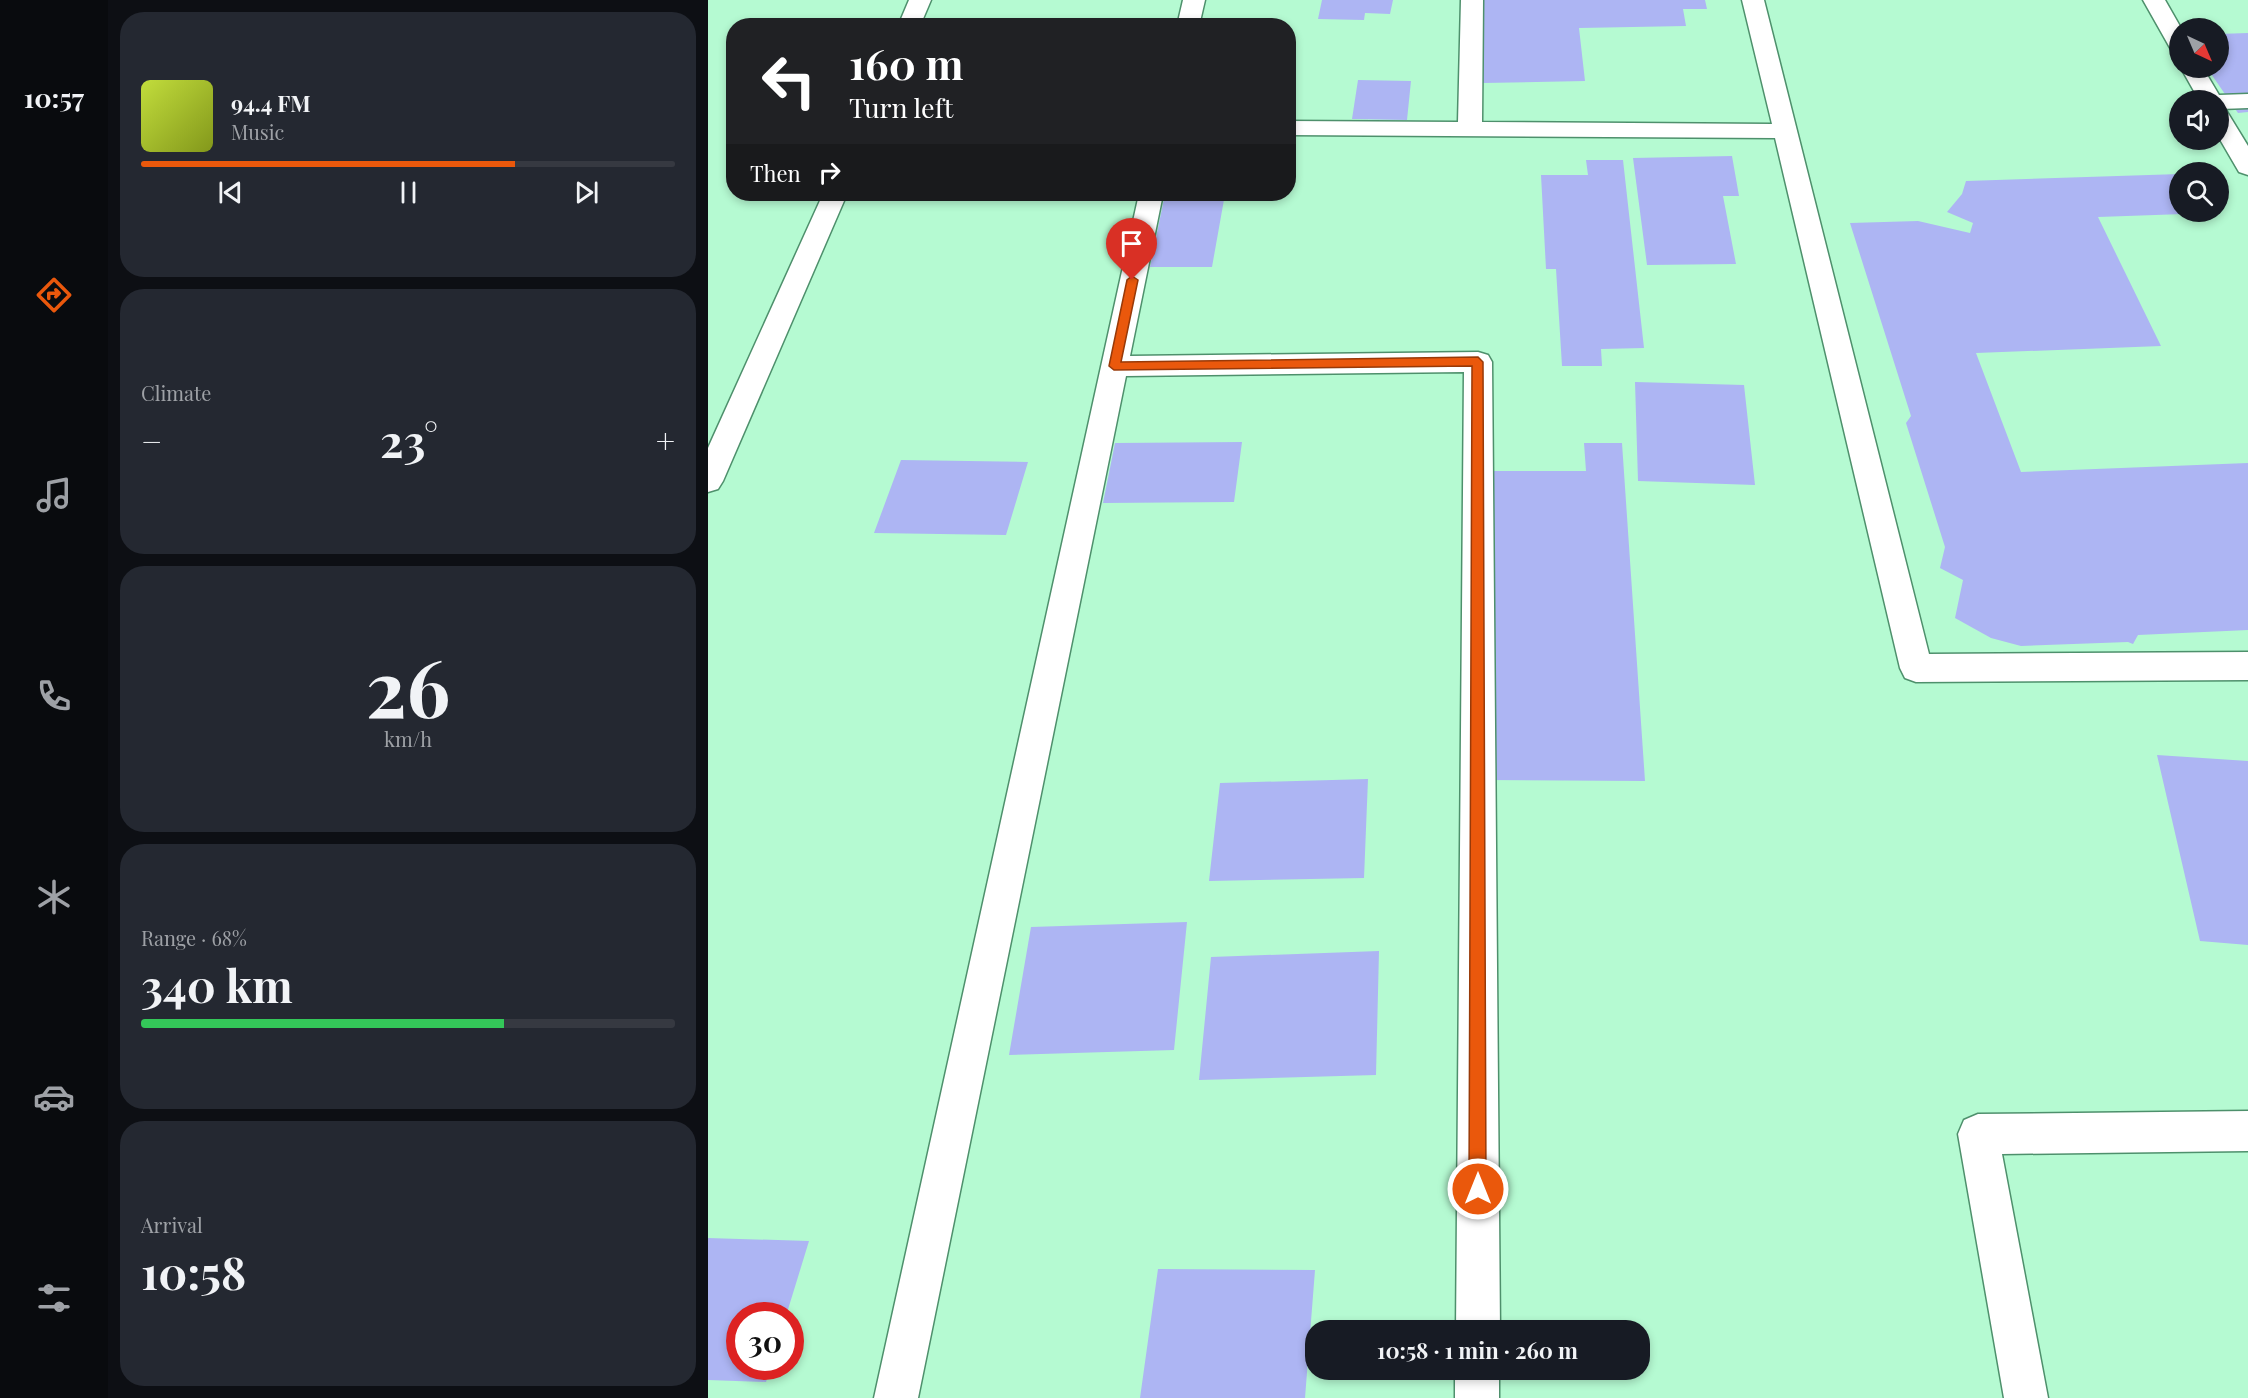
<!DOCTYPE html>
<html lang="en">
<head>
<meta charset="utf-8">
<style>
	body { margin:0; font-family:"Playfair Display",serif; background:#242831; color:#f1f3f6; height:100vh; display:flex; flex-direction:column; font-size:22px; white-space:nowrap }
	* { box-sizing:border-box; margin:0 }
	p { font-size:20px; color:#9ea1a6 }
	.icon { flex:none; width:33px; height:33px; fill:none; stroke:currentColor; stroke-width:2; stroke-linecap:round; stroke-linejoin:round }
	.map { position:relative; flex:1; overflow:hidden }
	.side { display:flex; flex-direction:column; gap:12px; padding:12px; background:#0d0f14; width:600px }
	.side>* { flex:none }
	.top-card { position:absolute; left:18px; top:18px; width:570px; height:183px; border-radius:24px; box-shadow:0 3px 9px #0003; background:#202124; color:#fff; overflow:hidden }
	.needle { width:39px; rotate:136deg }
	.buttons { position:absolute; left:1461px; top:18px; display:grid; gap:12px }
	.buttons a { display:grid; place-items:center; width:60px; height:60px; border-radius:50%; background:#171b24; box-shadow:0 3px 9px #0003; font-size:30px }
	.speed { position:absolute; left:18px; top:1302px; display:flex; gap:12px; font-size:30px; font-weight:700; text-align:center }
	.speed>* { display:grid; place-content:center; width:78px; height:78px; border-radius:50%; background:#171b24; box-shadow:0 3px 9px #0003; line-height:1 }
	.speed .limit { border:9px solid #d22; background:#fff; color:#111 }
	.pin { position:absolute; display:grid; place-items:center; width:51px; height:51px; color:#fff; margin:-62px -26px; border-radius:50% 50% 50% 0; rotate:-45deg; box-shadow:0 0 6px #0007 }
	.pin .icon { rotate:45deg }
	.me { position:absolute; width:66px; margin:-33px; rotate:0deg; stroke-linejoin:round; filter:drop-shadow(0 0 4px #0008) }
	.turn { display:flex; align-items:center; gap:21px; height:126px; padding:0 24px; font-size:27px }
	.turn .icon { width:78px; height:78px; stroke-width:2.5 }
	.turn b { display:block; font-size:42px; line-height:51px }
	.then { display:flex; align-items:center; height:57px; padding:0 24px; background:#0003; gap:12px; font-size:22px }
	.big { font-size:45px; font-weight:700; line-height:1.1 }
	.side .widget { flex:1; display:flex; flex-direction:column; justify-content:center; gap:9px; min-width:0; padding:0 21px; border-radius:24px; background:#242831 }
	.side .dial { align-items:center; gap:0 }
	.dial b { font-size:78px; line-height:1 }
	.song { display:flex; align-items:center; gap:18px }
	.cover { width:72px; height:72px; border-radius:9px; background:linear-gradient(135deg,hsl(70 70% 55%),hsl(70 70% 35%)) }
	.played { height:6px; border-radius:3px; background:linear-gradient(90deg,#ea580c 70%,#363941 70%) }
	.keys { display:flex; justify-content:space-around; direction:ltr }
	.heat { display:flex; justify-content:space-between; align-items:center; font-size:33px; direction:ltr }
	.charge { height:9px; border-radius:4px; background:linear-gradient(90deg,#34c759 68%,#363941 0) }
	.trip { position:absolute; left:597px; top:1320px; width:345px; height:60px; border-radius:24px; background:#171b24; box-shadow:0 3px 9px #0003; font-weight:700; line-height:60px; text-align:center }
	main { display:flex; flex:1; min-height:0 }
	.tab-bar { display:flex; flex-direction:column; width:108px; justify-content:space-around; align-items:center; background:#090b0e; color:#9ea1a6 }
	.tab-bar .icon { width:42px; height:42px }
	.tab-bar .active { color:#ea580c }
	.tab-bar b { font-size:27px; color:#f1f3f6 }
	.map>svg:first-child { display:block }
	.building { fill:#adb5f3 }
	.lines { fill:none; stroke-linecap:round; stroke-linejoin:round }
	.minor-casing { stroke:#4e906c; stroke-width:3 }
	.minor { fill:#fff; fill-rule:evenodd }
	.route { fill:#ea580c; stroke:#983908; stroke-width:1.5 }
</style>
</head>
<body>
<main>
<nav class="tab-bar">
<b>10:57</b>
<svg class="icon active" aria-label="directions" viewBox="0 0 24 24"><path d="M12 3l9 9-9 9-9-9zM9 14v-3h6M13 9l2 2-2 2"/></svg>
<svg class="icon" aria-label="music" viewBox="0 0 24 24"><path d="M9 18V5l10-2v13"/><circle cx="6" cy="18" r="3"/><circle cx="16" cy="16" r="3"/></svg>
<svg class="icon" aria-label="phone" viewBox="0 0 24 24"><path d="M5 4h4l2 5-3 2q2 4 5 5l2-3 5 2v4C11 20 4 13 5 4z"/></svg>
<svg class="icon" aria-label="climate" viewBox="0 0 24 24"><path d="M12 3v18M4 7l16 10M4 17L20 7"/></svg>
<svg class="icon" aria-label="car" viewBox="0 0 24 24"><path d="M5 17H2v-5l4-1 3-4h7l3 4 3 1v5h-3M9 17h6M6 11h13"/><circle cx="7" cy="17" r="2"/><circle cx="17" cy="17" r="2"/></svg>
<svg class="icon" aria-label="filters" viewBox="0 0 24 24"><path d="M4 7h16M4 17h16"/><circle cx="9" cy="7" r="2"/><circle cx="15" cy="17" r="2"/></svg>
</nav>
<section class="side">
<div class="widget">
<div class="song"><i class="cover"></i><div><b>94.4 FM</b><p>Music</p></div></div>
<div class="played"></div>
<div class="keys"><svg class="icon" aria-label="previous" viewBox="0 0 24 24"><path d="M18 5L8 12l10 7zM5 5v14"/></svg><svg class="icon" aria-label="pause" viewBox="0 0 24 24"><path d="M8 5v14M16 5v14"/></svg><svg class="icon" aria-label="next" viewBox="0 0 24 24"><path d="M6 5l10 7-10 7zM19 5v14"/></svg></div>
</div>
<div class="widget"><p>Climate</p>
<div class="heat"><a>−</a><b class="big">23°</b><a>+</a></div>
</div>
<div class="widget dial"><b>26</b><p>km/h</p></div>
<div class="widget"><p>Range · 68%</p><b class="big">340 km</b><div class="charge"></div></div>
<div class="widget"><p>Arrival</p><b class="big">10:58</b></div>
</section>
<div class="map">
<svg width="1540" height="1398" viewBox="0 0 1540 1398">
	<rect width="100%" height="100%" fill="#b5fad2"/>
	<path class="building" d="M614,0h71l-3,14 -25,-1 -1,7 -46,-1z
		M772,0h225l2,9h-24l3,17 -107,2 6,53 -102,2z
		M1540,33v79l-10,1 -31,-45h11v-34z
		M650,80l53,1 -4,39 -55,-1z
		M1024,156l7,40h-16l13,68 -89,1 -14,-107z
		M878,160h37l21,188 -43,1 1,17h-40l-6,-97h-10l-5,-94h47z
		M1472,174v38h32v1l-114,4 63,129 -185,7 45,119 227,-9v167l-110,5 -5,9 -5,-2 -107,4 -30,-8 -36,-20 8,-38 -23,-12 5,-21 -39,-124 5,-7 -61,-193 68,-2 52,12 3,-10 -26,-11 15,-18 4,-13z
		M457,194h60l-13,73h-62z
		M927,382l109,3 11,100 -117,-4z
		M534,442l-8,60 -131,1 12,-60z
		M876,443h38l23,338 -158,-1 2,-309h97z
		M193,460l127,2 -22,73 -132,-2z
		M1449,755l91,6v184l-48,-4z
		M660,779l-4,99 -155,3 11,-98z
		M479,922l-13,128 -165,5 22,-128z
		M671,951l-3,124 -177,5 12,-123z
		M0,1238l101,3 -23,75h-46v50h31l-5,16 -58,-2z
		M450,1269l157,1 -10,128h-165z"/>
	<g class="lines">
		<g class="minor-casing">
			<path id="minor" d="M201,0h22l-11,26h-22z
				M475,0h22l-6,26h-22z
				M753,0h22l-1,122 290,2 -30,-124h22l165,654 319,-2v28l-332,2 -11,-4 -5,-10 -125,-530 -487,-3v-14l170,1z
				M1435,0h22l16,28 -1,24 -8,-1 -3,-5z
				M1473,68h22l16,27 29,-1v14l-27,1 5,1 22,36v29l-9,-3 -21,-36v-36h-19z
				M115,194h24l-124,287 -5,8 -10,3v-44z
				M431,194h24l-33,162 348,-4 10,3 4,7 8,968h-44l8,-958 -338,4 -208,1022h-44z
				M1540,1111v40l-246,3 46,244h-44l-46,-264 6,-14 14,-6z
				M747,1370h44v28h-44z"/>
		</g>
		<use href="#minor" class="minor"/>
	</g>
	<path class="route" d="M424,276l6,4 -17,82 357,-5 5,5 3,827 -2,6 -6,2 -7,-2 -2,-6 3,-823 -358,4 -5,-4 18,-86z"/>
</svg>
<div class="buttons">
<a><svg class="needle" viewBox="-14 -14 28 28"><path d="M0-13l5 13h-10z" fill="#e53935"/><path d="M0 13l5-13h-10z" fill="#9ea1a6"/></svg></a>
<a><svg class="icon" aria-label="sound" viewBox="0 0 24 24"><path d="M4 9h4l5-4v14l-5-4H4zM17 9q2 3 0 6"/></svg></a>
<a><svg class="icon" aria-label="search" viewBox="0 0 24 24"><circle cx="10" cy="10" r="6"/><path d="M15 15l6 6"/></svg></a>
</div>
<div class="speed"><div class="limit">30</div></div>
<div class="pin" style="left:424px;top:280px;background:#d93025"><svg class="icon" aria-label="arrive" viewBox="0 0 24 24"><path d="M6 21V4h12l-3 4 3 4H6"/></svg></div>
<svg class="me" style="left:770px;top:1189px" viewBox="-20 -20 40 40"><circle r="17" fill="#ea580c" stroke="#fff" stroke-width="3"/><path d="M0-11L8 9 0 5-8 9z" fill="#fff"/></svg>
<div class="trip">10:58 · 1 min · 260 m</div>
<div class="top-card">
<div class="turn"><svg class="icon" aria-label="left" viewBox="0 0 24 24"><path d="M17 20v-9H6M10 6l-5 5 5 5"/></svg><div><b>160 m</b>Turn left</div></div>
<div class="then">Then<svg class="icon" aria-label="right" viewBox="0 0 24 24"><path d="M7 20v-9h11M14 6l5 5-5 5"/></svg></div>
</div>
</div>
</main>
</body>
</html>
